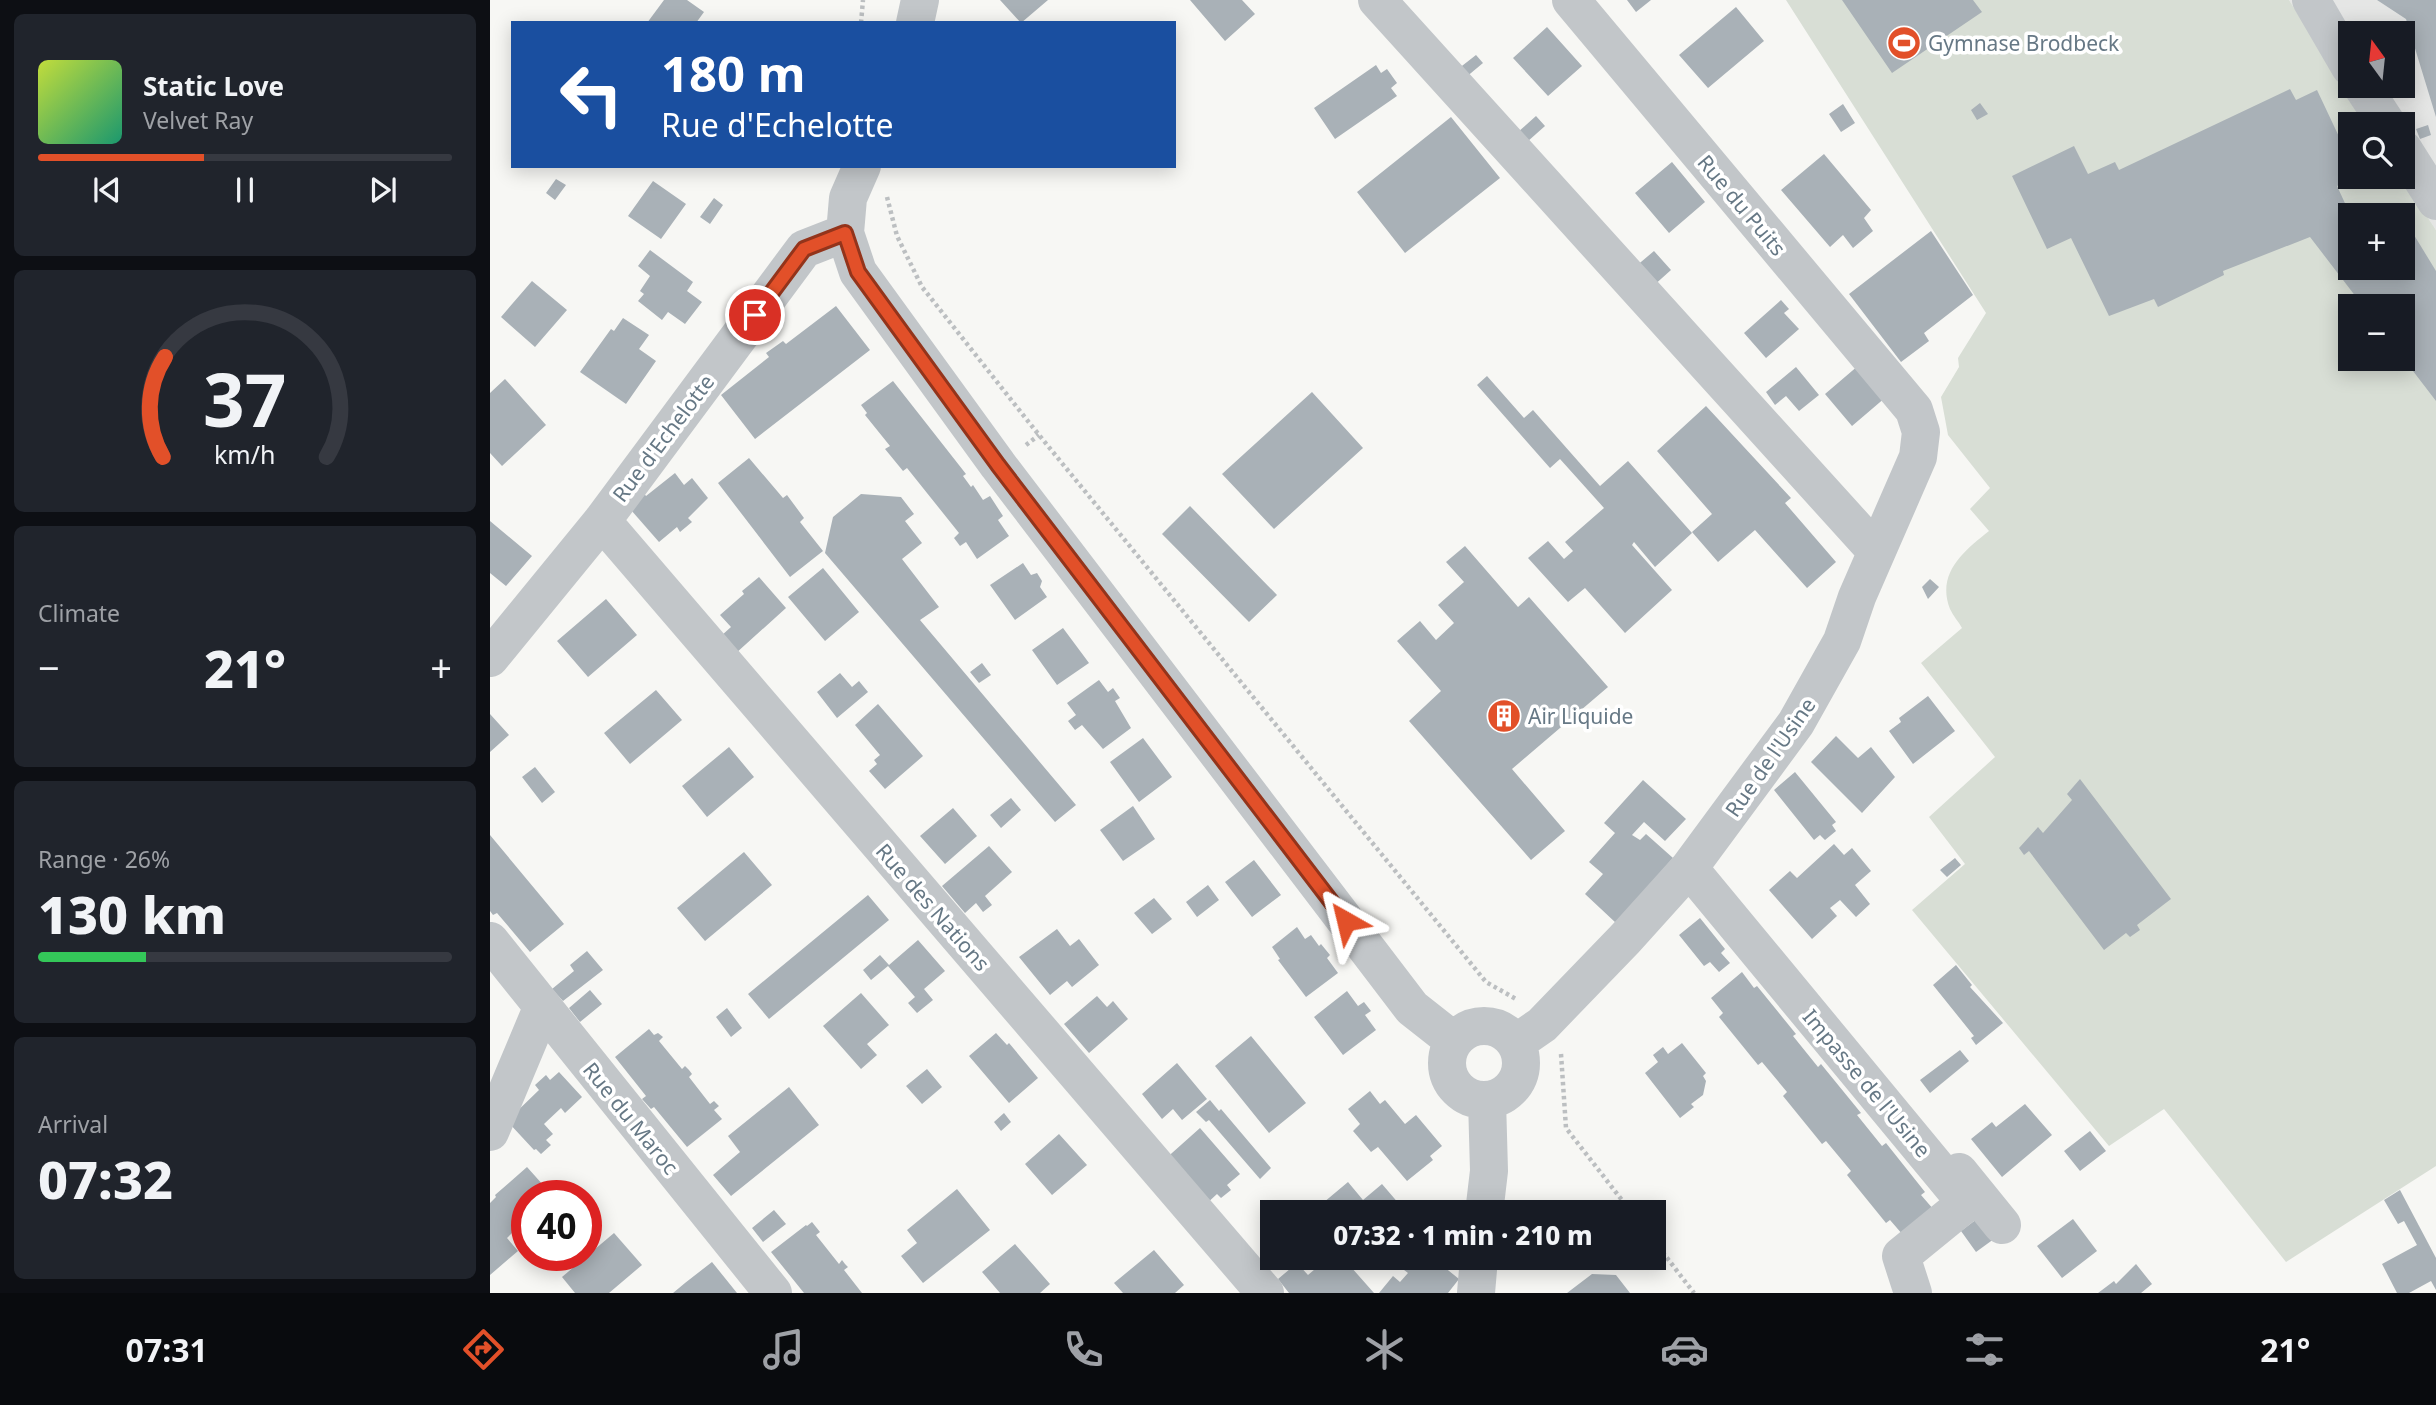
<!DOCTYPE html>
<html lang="en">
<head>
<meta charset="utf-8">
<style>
	body { margin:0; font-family:"Noto Sans",sans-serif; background:#20242c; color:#f1f3f6; height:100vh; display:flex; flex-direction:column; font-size:26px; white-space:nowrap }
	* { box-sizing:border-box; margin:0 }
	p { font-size:23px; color:#9ea1a6 }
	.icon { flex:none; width:38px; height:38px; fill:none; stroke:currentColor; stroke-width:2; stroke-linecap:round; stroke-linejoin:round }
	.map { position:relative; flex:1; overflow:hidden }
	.side { display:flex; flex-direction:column; gap:14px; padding:14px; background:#0d0f14; width:490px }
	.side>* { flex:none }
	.banner { position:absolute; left:21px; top:21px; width:665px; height:147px; border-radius:0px; box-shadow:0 4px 18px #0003; background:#1a4fa0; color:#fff; overflow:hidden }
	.needle { width:46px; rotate:345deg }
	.tools { position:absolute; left:1848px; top:21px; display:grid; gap:14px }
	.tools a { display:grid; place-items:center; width:77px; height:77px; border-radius:0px; background:#171b24; box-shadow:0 4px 18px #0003; font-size:35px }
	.speed { position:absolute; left:21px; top:1180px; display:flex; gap:14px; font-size:35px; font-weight:700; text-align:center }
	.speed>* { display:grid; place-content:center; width:91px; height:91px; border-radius:50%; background:#171b24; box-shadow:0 4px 18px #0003; line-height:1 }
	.speed .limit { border:10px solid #d22; background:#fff; color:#111 }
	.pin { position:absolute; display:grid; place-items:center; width:60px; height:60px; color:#fff; margin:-30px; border:4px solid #fff; border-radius:50%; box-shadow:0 2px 7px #0007 }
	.me { position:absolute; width:77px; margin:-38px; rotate:323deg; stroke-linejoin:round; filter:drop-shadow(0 0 5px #0008) }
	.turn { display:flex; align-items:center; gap:24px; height:147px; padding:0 35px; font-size:32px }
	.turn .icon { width:91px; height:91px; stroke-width:2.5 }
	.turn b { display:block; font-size:49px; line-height:60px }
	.big { font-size:52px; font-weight:800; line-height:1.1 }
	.side .tile { flex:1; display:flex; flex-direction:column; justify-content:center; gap:10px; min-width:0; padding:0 24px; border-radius:10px; background:#20242c }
	.side .dial { align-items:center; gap:0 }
	.dial svg { height:182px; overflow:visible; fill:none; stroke:#363941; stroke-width:7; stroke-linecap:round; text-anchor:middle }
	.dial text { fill:#f1f3f6; stroke:none }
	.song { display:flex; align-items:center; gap:21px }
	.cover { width:84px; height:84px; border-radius:10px; background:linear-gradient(135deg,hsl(70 70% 55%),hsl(160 70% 35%)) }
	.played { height:7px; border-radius:4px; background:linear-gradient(90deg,#e25029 40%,#363941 40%) }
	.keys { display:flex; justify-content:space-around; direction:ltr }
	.heat { display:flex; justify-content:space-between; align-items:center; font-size:38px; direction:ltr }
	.charge { height:10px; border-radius:5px; background:linear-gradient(90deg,#34c759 26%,#363941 0) }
	.trip { position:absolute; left:770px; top:1200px; width:406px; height:70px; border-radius:0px; background:#171b24; box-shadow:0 4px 18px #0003; font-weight:800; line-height:70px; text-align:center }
	.tab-bar { display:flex; height:112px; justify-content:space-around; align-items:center; background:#090b0e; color:#9ea1a6 }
	.tab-bar .icon { width:49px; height:49px }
	.tab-bar .on { color:#e25029 }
	.tab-bar b { font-size:32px; color:#f1f3f6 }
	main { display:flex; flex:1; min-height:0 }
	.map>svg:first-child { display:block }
	.built { fill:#e5e6e5; fill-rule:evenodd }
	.green { fill:#d8ded5; fill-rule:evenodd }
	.building { fill:#a9b1b7 }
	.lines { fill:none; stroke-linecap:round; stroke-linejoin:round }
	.path { stroke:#bcbfc1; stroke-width:4.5; stroke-dasharray:3.5 3.5; stroke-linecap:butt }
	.minor { stroke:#c2c6c9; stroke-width:38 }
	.route-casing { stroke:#93341b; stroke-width:18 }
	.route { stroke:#e25029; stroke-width:12 }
	.labels { text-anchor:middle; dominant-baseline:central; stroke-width:7; stroke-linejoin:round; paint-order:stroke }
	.poi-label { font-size:21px; fill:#667885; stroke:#fff; text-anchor:start }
	.street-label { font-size:21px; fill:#667885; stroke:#fff }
</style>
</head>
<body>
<main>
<section class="side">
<div class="tile">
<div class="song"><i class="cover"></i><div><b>Static Love</b><p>Velvet Ray</p></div></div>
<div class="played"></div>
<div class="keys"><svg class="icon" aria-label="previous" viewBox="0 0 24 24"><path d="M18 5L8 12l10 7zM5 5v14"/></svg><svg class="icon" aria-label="pause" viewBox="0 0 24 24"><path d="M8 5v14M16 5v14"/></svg><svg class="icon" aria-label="next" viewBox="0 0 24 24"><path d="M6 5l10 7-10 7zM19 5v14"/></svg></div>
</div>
<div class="tile dial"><svg viewBox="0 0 100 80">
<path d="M14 69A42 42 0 1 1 86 69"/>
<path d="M14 69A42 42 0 0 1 15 25" stroke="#e25029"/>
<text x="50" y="56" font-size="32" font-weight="700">37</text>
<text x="50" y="72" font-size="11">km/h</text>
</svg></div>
<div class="tile"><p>Climate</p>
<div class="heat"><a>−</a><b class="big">21°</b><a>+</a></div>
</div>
<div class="tile"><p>Range · 26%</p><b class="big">130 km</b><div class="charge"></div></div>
<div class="tile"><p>Arrival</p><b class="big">07:32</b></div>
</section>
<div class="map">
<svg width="1946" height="1293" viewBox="0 0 1946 1293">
	<rect width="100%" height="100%" fill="#f7f7f4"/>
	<path class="built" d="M1799,0h147v230l-35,-53 2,-53h-36zM1860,33h53v53h-53z"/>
	<path class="green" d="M1296,0h503l78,124h-17v53h51l35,53v936l-150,96 -122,-153 -55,37 -197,-236 53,-46 -36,-47 66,-60 -74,-94 41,-35c-3,-6 -9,-12 -12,-19 -14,-36 14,-58 39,-78l-19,-22 20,-21 -42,-53 -7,-38 18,-30 -1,-9 28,-45zM1860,215h53v53h-53zM1860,306h53v53h-53z"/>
	<path class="building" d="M174,0h23l17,12 -8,11h-49z
		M510,0h48l-27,23z
		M700,0h52l13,14 -30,27z
		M1137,0h24l-15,12z
		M1352,0h131l9,12 -90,61z
		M1887,0h59v117l-30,-98z
		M1246,7l28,34 -56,47 -29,-33z
		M1057,27l35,39 -34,30 -35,-38z
		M986,55l7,8 -18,15 -7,-9z
		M886,65l5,8 6,-4 10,14 -6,5 6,8 -62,43 -21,-31z
		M1800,89l6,11 21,-10 33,70v17h7l-20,9 13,28v54h53v-51l33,54v130l-33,-43v-52h-40l-53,-69 -87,34 1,4 -66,32 -4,-8 -45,17 -38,-78 -24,11 -35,-73 62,-30 14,28 27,-12 4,8z
		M1490,103l8,11 -11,6 -6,-10z
		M1353,104l12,19 -14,9 -12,-18z
		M1046,116l9,10 -18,16 -9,-10z
		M961,117l49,61 -95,75 -48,-61z
		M1938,125l3,10 -11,4 -4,-10z
		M1334,154l47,56 -7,8 9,13 -20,17 -10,-13 -13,12 -49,-57z
		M1182,162l33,40 -36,31 -34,-40z
		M66,179l10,6 -11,15 -9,-7z
		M163,181l33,23 -25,35 -33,-23z
		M224,198l9,7 -13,19 -10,-7z
		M1441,231l42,64 -49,38 5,8 -28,21 -52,-68z
		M160,250l43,32 -6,9 15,11 -17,22 -17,-12 -6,8 -24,-19 6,-7 -4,-3 10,-15 -12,-10z
		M1164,251l17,19 -19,17 -17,-20z
		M42,281l35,29 -32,37 -34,-30z
		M1291,300l8,9 -5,4 15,16 -33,29 -22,-25z
		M346,306l34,44 -115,89 -34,-44 48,-38 -3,-4 17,-12 3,3z
		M133,318l26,17 -10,14 17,12 -30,43 -46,-32 31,-43 3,2z
		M1369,365l27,32 -34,29 -27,-32z
		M1306,367l23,28 -20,16 -13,-15 -11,9 -9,-13z
		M997,376l37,42 9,-8 67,76 28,-25 64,72 -37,34 -21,-25 -2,3 40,45 -47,43 -40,-45 -17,14 -40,-44 20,-17 16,18 9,-8 -8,-9 39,-34 -44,-49 -10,9 -73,-83z
		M15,379l41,46 -44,41 -12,-13v-60z
		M403,381l73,93 -3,2 8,11 2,-2 10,15 7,-4 13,20 -5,4 11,16 -32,23 -11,-17 -6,4 -6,-8 5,-5 -52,-65 -4,3 -18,-22 5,-3 -25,-31 2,-2 -6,-8z
		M822,392l51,56 -89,81 -52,-55z
		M1216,406l85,92 -6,5 51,59 -29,26 -52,-58 -37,32 -26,-30 20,-18 -55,-63z
		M259,458l34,40 4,-3 17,23 -4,4 23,29 -33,26 -72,-94z
		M185,473l9,12 8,-7 16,20 -20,20 4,4 -12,10 -3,-5 -18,15 -28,-32 12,-18 3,4z
		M371,494l40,3 13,17 -9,7 17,22 -20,16 37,48 -19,13 156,185 -21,17 -230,-269 8,-36z
		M700,506l87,89 -28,27 -87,-88z
		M0,521l42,35 -26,30 -16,-13z
		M975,546l53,61 11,-10 79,90 -96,82 53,62 -34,29 -122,-139 32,-30 -44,-50 23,-20 16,19 18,-17 -16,-18 26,-23 -18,-20z
		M533,563l8,12 6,-2 5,8 -2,6 7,10 -32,23 -25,-35z
		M333,568l36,44 -34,29 -37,-44z
		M269,577l27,31 -51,46 -14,-18 10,-9 -11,-12 24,-21 -2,-3z
		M1440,579l9,8 -11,12 -6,-12z
		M116,599l31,36 -49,42 -31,-36z
		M573,628l26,35 -32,22 -25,-35z
		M492,663l9,12 -12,8 -9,-11z
		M350,673l12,14 7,-6 9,11 -31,26 -20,-26z
		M609,680l9,12 5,-4 7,10 -5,3 16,27 -28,21 -21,-24 -7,5 -7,-9 8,-6 -9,-12z
		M166,690l26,30 -52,44 -26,-31z
		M1438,696l27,35 -42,33 -24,-33 12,-9 -2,-4z
		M388,704l45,52 -38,33 -16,-18 8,-7 -3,-4 6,-5 -25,-30z
		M0,714l19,21 -19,17z
		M1346,736l22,22 13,-11 24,30 -33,36 -51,-51z
		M653,738l29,39 -33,25 -29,-40z
		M239,747l25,30 -47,40 -25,-31z
		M45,767l20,25 -13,11 -20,-26z
		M1305,772l41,50 -4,3 4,6 -11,9 -5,-5 -6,5 -40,-50z
		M1590,779l91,120 -34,26 3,5 -10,7 -4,-4 -22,17 -75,-99 -5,4 -5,-7 19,-21 5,6 29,-33 -5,-6z
		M1153,780l43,39 -21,22 -21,-19 -12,13 8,5 6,-6 27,24 -57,65 -31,-29 18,-20 -14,-12 26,-29 -11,-10z
		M521,798l10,12 -20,18 -11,-13z
		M643,806l22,33 -32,22 -23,-31z
		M463,808l24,28 -32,28 -25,-28z
		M0,835l74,89 -34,28 -33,-39 -4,2 -3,-4z
		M1344,844l10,11 8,-7 19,23 -16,14 15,19 -14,13 -16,-17 -10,8 7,8 -25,23 -43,-49 21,-19 7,7z
		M499,846l23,26 -27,24 7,9 -9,7 -7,-9 -11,10 -23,-27z
		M254,852l28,33 -67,56 -28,-33z
		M1465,858l6,7 -14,12 -7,-7z
		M764,860l27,35 -29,22 -27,-35z
		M718,885l11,15 -22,17 -11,-15z
		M378,895l21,25 -120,99 -21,-25z
		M664,898l18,21 -20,15 -18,-21z
		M1210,918l25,31 -4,4 9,10 -11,9 -9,-10 -6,4 -25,-31z
		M807,927l8,12 6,-4 8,11 2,-2 9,11 -3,3 11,15 -32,24 -28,-37 2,-1 -8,-12z
		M567,929l13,17 9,-7 20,26 -27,22 -5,-6 -17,14 -31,-38z
		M428,940l27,31 -21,18 9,11 -16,13 -9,-10 7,-6 -27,-31 -17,14 -8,-10 17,-15 9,10z
		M97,951l16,19 -40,31 -11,-12 22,-18 -4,-6z
		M1466,965l16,20 -2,2 33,36 -27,22 -5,-7 3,-2 -41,-51z
		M1252,972l12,16 3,-2 39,48 -3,2 25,31 3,-3 40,49 -4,2 25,31 4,-3 39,49 -4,3 13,15 -31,25 -13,-15 -4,3 -39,-48 4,-4 -25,-30 -4,3 -39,-48 4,-4 -25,-30 -4,3 -39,-48 4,-4 -12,-15z
		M100,990l12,14 -22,18 -11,-14z
		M857,991l11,15 6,-4 7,9 -6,4 11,15 -33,25 -29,-38z
		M371,993l28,32 -22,19 10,11 -16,14 -38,-43z
		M607,996l10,11 6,-6 15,18 -39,34 -25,-29z
		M237,1008l15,20 -11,9 -15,-20z
		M159,1029l5,6 4,-2 5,4 -4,4 23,28 3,-3 4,4 3,4 -3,3 21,27 4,-3 5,5 -5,4 8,9 -35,28 -33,-40 -3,2 -9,-10 4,-3 -31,-39z
		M506,1033l11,12 2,-2 29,35 -29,25 -40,-47z
		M761,1036l55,67 -37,30 -54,-67z
		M1192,1043l24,30 -3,3 3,5 -3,14 -12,9 3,3 -14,11 -35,-45 13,-11 -5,-7 10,-8 5,7z
		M1470,1050l9,11 -39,32 -10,-13z
		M687,1063l30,36 -25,21 -9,-11 -11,10 -20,-25z
		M437,1069l15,18 -20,17 -16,-18z
		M69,1072l23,25 -17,16 -4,-5 -17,16 9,10 -7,6 5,5 -10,9 -5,-5 -2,1 -27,-29 32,-31 -4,-5 11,-10 4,5z
		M299,1087l30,38 -88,71 -18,-21 27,-23 -12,-16z
		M880,1091l10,13 5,-4 20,24 11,-9 26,31 -12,10 3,4 -26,21 -29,-34 -7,5 -18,-21 7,-7 -12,-15z
		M720,1100l9,11 2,-2 50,59 -11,11 -51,-59 -3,2 -10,-10z
		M1535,1104l27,31 -50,42 -31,-38 21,-17 4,5z
		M514,1113l7,9 -10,9 -7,-9z
		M710,1128l40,46 -13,11 4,5 -10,8 -4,-4 -13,12 -41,-45z
		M1600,1131l16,20 -26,20 -16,-20z
		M569,1134l28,31 -35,30 -27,-31z
		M37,1167l25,28h-25v23l-20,20 11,13 -28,24v-72l6,-6 -1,-2z
		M858,1182l15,18 19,-16 18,21 -8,8h-81z
		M467,1189l33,41 -67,53 -22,-27 16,-13 -10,-13z
		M1910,1190l36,68v32l-5,-9 -22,12h-12l-15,-29 35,-19 -13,-24 -6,3 -14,-24z
		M284,1210l12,14 -23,18 -11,-14z
		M1492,1215l16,21 -22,16 -15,-21z
		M1583,1219l24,32 -35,27 -25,-32z
		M322,1222l8,10 -4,3 23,29 3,-4 3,4 3,3 -4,3 18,23h-58l-33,-41 35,-27 1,1z
		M124,1233l28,32 -33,28h-34l-13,-16z
		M525,1244l35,40 -10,9h-40l-18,-21z
		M664,1250l30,35 -9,8h-52l-9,-10z
		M838,1258h15l31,35h-85l-11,-14 19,-16 11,12z
		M909,1258h34l26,21 -11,14h-69l14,-17 7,6 8,-9 -13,-10z
		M222,1262l25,31h-64l12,-10z
		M1646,1264l16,20 -11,9h-43l16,-12 2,3z
		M1102,1274l24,1 14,18h-63z"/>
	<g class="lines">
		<path class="path" d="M371,23l2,-23
			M397,197l10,39 25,51 117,148 447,547 30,17
			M536,445l13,-10
			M1071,1054l5,74 66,85
			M1164,1241l40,52"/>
		<path class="minor" d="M887,0l499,551
			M1821,0l39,67
			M425,23l5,-23
			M1872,86l25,38
			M1913,149l33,52
			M372,166l-14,32 -3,35 13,39 140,193 414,543 42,33
			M112,521l663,772
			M0,658l112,-137 202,-272 41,-16
			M1199,868l277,335 -65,53 12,37
			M0,941l283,352
			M957 1063a37 37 0 1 1 74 0a37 37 0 1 1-74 0Z
			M1026,1043l26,-18 83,-86 64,-71 107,-145 46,-82 15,-44 61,-140 3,-25 -7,-22 -343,-410
			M0,1132l52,-124
			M1469,1172l43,53
			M994,1213l5,-42 -2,-71
			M986,1293l3,-35"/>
	</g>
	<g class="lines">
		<g class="route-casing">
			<path id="route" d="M265,315l49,-66 41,-16 13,39 140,193 348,456"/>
		</g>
		<use href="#route" class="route"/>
	</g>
	<defs>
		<g id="stadium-disc" transform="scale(1.75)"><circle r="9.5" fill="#e25029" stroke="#fff"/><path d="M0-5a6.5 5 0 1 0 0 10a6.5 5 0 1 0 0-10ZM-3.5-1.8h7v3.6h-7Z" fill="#fff"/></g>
		<g id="building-disc" transform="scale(1.75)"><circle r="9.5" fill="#e25029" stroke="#fff"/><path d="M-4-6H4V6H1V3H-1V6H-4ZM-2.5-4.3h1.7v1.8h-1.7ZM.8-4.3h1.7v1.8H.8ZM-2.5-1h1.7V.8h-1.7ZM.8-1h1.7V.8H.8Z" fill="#fff"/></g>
	</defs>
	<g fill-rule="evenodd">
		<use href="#stadium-disc" x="1414" y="43"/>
		<use href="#building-disc" x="1014" y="716"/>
	</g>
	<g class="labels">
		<g class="poi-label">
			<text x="1438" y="43">Gymnase Brodbeck</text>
			<text x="1038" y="716">Air Liquide</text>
		</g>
		<g class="street-label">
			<text transform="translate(1252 205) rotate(50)">Rue du Puits</text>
			<text transform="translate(173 438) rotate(-53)">Rue d'Echelotte</text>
			<text transform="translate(1280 757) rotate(-55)">Rue de l'Usine</text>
			<text transform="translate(443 907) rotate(49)">Rue des Nations</text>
			<text transform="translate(1377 1083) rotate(50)">Impasse de l'Usine</text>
			<text transform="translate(141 1118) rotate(51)">Rue du Maroc</text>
		</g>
	</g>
</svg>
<div class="tools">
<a><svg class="needle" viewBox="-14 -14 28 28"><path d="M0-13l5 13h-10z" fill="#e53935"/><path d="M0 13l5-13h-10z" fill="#9ea1a6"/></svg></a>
<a><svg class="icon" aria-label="search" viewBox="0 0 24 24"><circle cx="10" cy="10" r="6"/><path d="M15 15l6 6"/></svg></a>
<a>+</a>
<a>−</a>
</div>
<div class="speed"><div class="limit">40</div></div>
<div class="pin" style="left:265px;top:315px;background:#d93025"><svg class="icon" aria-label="arrive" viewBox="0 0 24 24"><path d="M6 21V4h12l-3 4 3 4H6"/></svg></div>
<svg class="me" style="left:856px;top:921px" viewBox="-20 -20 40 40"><path d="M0-17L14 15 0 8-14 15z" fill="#e25029" stroke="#fff" stroke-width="4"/></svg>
<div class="trip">07:32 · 1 min · 210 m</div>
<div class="banner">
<div class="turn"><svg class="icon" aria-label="left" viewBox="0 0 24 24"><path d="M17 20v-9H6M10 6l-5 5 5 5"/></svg><div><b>180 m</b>Rue d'Echelotte</div></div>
</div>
</div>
</main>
<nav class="tab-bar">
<b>07:31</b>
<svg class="icon on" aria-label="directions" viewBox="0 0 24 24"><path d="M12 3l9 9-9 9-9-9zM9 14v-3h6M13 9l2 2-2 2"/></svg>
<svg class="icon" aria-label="music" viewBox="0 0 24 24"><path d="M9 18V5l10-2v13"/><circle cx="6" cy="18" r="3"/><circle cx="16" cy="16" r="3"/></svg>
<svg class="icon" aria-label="phone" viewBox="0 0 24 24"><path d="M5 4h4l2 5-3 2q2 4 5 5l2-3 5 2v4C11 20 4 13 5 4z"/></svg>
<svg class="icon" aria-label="climate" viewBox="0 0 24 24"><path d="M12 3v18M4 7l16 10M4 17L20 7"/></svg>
<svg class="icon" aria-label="car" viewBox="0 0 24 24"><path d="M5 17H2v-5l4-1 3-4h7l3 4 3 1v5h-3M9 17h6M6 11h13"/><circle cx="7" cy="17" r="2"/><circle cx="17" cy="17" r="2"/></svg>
<svg class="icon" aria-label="filters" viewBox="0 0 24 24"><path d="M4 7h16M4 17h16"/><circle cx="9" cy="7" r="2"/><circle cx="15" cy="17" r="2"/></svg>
<b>21°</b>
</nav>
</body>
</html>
